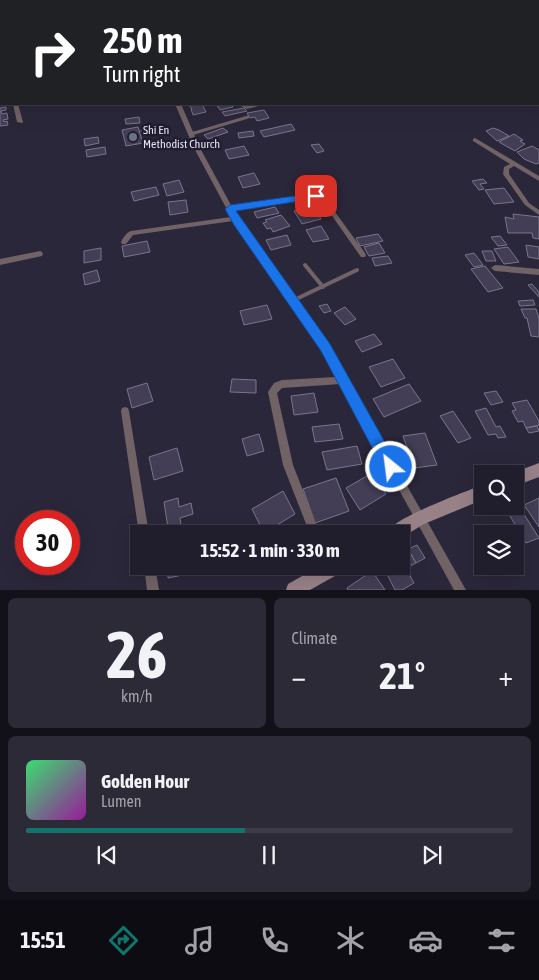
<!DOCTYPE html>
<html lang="en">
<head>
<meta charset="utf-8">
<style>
	body { margin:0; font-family:"Asap Condensed",sans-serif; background:#2d2a38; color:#f1f3f6; height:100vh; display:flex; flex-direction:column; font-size:19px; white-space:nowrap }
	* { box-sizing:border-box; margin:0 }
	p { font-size:16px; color:#a2a2a9 }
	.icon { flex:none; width:28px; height:28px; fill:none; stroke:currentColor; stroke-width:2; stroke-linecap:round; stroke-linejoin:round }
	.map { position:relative; height:590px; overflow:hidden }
	.drawer { display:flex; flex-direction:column; gap:8px; padding:8px; background:#121018; flex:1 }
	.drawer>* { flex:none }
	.banner { position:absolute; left:0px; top:0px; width:540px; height:105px; box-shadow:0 5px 20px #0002,0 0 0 1px #3d3b48; background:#202124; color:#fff; overflow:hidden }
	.buttons { position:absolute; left:474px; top:465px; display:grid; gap:10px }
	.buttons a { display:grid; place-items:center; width:50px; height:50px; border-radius:0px; background:#201d2c; box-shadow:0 5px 20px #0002,0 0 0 1px #3d3b48; font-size:25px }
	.speed { position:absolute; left:15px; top:510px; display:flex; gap:10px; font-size:25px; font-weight:700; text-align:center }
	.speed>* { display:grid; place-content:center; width:65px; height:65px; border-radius:50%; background:#201d2c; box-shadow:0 5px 20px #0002,0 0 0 1px #3d3b48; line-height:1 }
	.speed .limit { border:8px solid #d22; background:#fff; color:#111 }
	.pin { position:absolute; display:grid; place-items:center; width:42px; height:42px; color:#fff; margin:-21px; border-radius:10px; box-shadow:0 2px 8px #0006 }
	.me { position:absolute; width:55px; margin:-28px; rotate:331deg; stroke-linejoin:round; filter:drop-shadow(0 0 4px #0008) }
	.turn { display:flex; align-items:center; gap:18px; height:105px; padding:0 20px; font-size:22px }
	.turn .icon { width:65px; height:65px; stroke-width:2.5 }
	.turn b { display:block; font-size:35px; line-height:42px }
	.big { font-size:38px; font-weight:700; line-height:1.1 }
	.drawer .widget { flex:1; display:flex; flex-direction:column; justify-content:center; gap:8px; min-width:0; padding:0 18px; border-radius:8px; background:#2d2a38 }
	.drawer .dial { align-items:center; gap:0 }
	.dial b { font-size:65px; line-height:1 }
	.song { display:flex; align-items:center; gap:15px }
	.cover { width:60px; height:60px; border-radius:8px; background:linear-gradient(135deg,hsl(140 70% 55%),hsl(300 70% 35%)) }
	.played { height:5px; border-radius:2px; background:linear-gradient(90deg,#0f766e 45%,#3d3b48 45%) }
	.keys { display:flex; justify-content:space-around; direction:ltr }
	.heat { display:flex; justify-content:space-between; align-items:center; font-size:28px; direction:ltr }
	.drawer .tiles { flex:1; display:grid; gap:8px; grid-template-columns:1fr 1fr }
	.widget:last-child { grid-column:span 2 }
	.trip { position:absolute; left:130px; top:525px; width:280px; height:50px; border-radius:0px; background:#201d2c; box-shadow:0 5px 20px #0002,0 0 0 1px #3d3b48; font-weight:700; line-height:50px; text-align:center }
	.tab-bar { display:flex; height:80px; justify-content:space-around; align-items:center; background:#0d0c12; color:#a2a2a9 }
	.tab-bar .icon { width:35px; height:35px }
	.tab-bar .selected { color:#0f766e }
	.tab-bar b { font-size:22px; color:#f1f3f6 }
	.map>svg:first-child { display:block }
	.building { fill:#433e55; stroke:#79758c }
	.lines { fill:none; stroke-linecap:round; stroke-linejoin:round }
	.lane-far1 { stroke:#716365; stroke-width:3 }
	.lane { stroke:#716365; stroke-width:4 }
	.street { fill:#716365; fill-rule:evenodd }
	.secondary { fill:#988287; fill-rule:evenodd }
	.route { fill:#1a73e8; stroke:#114b97 }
	.worship-dot { fill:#6b7280; stroke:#211d30; stroke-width:2 }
	.labels { text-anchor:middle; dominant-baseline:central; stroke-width:5; stroke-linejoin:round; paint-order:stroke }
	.far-poi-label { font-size:12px; fill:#e3e1ee; stroke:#211d30; text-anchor:start }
</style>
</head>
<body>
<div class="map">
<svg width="539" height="590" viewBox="0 0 539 590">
	<rect width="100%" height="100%" fill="#2b273a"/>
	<path class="building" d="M188,104h14l4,8 -13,3 -2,-6h1z
		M216,104h15l2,3 -13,3z
		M6,107v3l-5,1 1,3 5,-1 1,6 -5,1 1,2 3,-1 1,4 -8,1v-18z
		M244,108l3,3 -22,5 -3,-4z
		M264,110l5,8 -12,3 -2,-4 -5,1 -3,-5z
		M139,117l1,6 -14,1 -1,-5z
		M291,124l4,6 -31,7 -4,-6z
		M138,127l5,16 -17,3 -4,-16z
		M157,127l2,5 -17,3 -1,-5z
		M223,128l5,4 -20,7 -4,-4z
		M493,128l6,2 10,6 -12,5 -11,-10z
		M253,131l1,5 -15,2 -1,-5z
		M514,134l9,6 -3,1 5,3 -10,7 -16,-9z
		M98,137l1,6 -14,3 -1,-7z
		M319,144l5,7 -7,2 -6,-8z
		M244,146l5,9 -20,4 -4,-9z
		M532,146l7,4v13l-3,1 -12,-5 -7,-7z
		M105,147l1,7 -19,3 -1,-7z
		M254,173l6,11 -17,4 -5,-11z
		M483,179l4,4 -7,1 4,5 -5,1 -7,-9z
		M179,180l5,12 -17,4 -4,-12z
		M156,187l3,8 -25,6 -3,-9z
		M504,188l10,14 -20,2 -9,-14z
		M186,200l2,12 -18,3 -2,-13z
		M313,206l8,13 -19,5 -8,-13z
		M275,207l4,6 -22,5 -3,-6z
		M513,214l26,3v22l-6,-1 -1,-5h-24l-3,-16 9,2z
		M281,215l9,11 -17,6 -2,-4 -4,1 -4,-6 4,-1 -2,-2z
		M321,226l8,13 -16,3 -7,-12z
		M378,234l5,7 -23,5 -4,-8z
		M287,235l4,10 -20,5 -5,-10z
		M500,236l7,9 -9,1 -7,-9z
		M147,241l3,11 -26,5 -2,-11z
		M379,243l6,10 -16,3 -5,-9z
		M526,245l13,2v12l-11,-2z
		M508,247l11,15 -15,2 -10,-15z
		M101,248v12l-17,3v-12z
		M482,251h10l4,10h-10z
		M474,253l9,12 -9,2 -9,-12z
		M388,256l4,7 -17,3 -3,-8z
		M485,266l18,22 -15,4 -17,-23z
		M97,270l3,11 -15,4 -2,-11z
		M532,284l7,8v5l-11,-12z
		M533,300l2,5 -15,1 -2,-5z
		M327,304l4,7 -7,2 -5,-7z
		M267,305l5,14 -28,6 -4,-14z
		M345,307l11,12 -11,6 -11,-12z
		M521,309h15l3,9v19l-8,-1 -4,-18h-2z
		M374,334l8,10 -20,8 -7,-11z
		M393,359l12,19 -24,9 -12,-20z
		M232,379l24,1v13l-26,-1z
		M147,383l6,18 -21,7 -5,-19z
		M409,384l12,17 -37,16 -11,-18z
		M496,391l7,11 -12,3 -7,-12z
		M314,393l4,19 -24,3 -3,-19z
		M527,400l12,21v4l-13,3 -3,-7 -5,1 -6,-11 4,-1 -4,-7z
		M486,408l10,19 4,-1 6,11 -8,1 -2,-4 -8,1 -13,-24z
		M453,411l18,27 -13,5 -18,-27z
		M339,424l4,15 -28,3 -3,-15z
		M537,426l2,5 -10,2 -3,-5z
		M425,433l12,32 -23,3 -11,-32z
		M259,434l5,17 -17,5 -5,-17z
		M357,446l5,18 -35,6 -5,-18z
		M177,448l6,23 -29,9 -5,-23z
		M372,473l14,21 -26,16 -14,-22z
		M336,478l13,33 -34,12 -12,-34z
		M283,491l12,23 -31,19 -12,-24z
		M178,498l1,9 12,-4 2,11 -13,4 1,7 -13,3 -4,-26z
		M539,498v29l-15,-22z
		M515,500l24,38 -13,5 -22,-37h11z
		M417,545l8,13 -9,5 -8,-14z
		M408,549l8,14 -10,5 -5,-9v-6z
		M401,559l13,24 -12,7h-7l-12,-24h18z
		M168,566h29v6l-29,6z
		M372,571l13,19h-37l-1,-2z"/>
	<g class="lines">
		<path class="lane-far1" d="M191,134l57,-17"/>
		<path class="lane" d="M305,265l18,22
			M292,301l65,-31"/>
		<path class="street" d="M99,0h17l-4,1h-14z
			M127,0h4v1h-4z
			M0,9h1v2h-1z
			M0,20h1v3h-1z
			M0,85h1v16l-1,-1z
			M13,104h5l5,18 -1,1 -5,-1z
			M175,104h6l19,44 32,59 86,-12 9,6 38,52 1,2 -1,2h-4l-38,-54 -8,-5 -81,13 6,10 88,125 138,244h-12l-113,-206 -59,4 -5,5 16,72 27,69h-10l-27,-69 -15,-73 6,-9 8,-3 54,-3 -14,-27 -89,-129 -100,14 -7,9h-4l-1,-2c2,-4 6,-10 10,-11l100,-14 -37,-69z
			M236,104c5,0 9,1 13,1 5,0 11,-1 17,-1l-19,5z
			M475,138l64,38v5l-25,-15 -5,3v5l20,29 10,7v5l-14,-10 -22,-31 1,-7 6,-3 -37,-23v-2z
			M40,251l2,1 1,2 -1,2 -42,9v-6z
			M495,265l44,4v6l-44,-4 -4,-3z
			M125,407l3,1 1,3 20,123h-10l-18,-123 1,-3z
			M144,566h11l4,24h-12z"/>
		<path class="secondary" d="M539,463v14l-24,9v-12h-5z
			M482,485v15l-58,24 -23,14v-4h-16c7,-16 78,-41 97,-49z
			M320,566h24l-2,6 -32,18h-24l2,-6z"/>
	</g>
	<path class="route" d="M316,193l4,1v4l-84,13 94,133 66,118 2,5 -2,5 -5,2 -6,-2 -64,-121 -87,-126 -9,-16 5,-4z"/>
	<circle class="worship-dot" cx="133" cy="137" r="5"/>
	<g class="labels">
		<g class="far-poi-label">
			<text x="143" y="130">Shi En<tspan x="143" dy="14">Methodist Church</tspan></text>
		</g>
	</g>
</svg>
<div class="buttons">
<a><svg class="icon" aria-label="search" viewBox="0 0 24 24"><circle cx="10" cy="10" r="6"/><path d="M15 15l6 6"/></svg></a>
<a><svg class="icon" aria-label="layers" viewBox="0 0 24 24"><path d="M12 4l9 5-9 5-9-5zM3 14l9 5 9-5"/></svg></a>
</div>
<div class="speed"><div class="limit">30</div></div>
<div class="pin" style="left:316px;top:196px;background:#d93025"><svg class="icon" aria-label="arrive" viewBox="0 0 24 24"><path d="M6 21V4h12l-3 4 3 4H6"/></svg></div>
<svg class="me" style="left:391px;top:467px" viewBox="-20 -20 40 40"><circle r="17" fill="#1a73e8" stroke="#fff" stroke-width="3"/><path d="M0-11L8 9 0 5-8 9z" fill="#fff"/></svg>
<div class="trip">15:52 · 1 min · 330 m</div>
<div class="banner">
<div class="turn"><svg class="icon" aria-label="right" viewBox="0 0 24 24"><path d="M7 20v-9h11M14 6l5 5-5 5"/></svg><div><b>250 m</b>Turn right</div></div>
</div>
</div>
<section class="drawer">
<div class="tiles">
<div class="widget dial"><b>26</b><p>km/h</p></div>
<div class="widget"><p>Climate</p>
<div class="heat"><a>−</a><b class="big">21°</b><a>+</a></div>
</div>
<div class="widget">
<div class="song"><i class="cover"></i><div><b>Golden Hour</b><p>Lumen</p></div></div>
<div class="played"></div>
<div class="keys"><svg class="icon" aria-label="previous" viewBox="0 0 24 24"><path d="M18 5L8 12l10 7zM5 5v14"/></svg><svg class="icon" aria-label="pause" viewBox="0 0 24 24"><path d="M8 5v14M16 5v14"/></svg><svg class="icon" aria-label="next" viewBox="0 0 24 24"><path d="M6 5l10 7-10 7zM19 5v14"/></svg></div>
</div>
</div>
</section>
<nav class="tab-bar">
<b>15:51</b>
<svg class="icon selected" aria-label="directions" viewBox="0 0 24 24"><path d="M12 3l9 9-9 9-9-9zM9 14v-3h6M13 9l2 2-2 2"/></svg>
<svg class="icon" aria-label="music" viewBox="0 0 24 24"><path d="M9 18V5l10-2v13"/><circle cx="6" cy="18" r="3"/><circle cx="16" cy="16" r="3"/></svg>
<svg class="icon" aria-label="phone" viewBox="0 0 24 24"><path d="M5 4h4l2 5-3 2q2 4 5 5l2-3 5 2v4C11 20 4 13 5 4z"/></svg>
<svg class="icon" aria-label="climate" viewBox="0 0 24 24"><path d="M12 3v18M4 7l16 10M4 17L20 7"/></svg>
<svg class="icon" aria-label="car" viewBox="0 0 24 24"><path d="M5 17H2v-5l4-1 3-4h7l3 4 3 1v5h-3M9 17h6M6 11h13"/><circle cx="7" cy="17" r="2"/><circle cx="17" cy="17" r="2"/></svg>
<svg class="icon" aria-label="filters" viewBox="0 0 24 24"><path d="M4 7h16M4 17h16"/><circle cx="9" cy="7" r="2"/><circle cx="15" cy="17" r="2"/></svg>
</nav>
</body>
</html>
